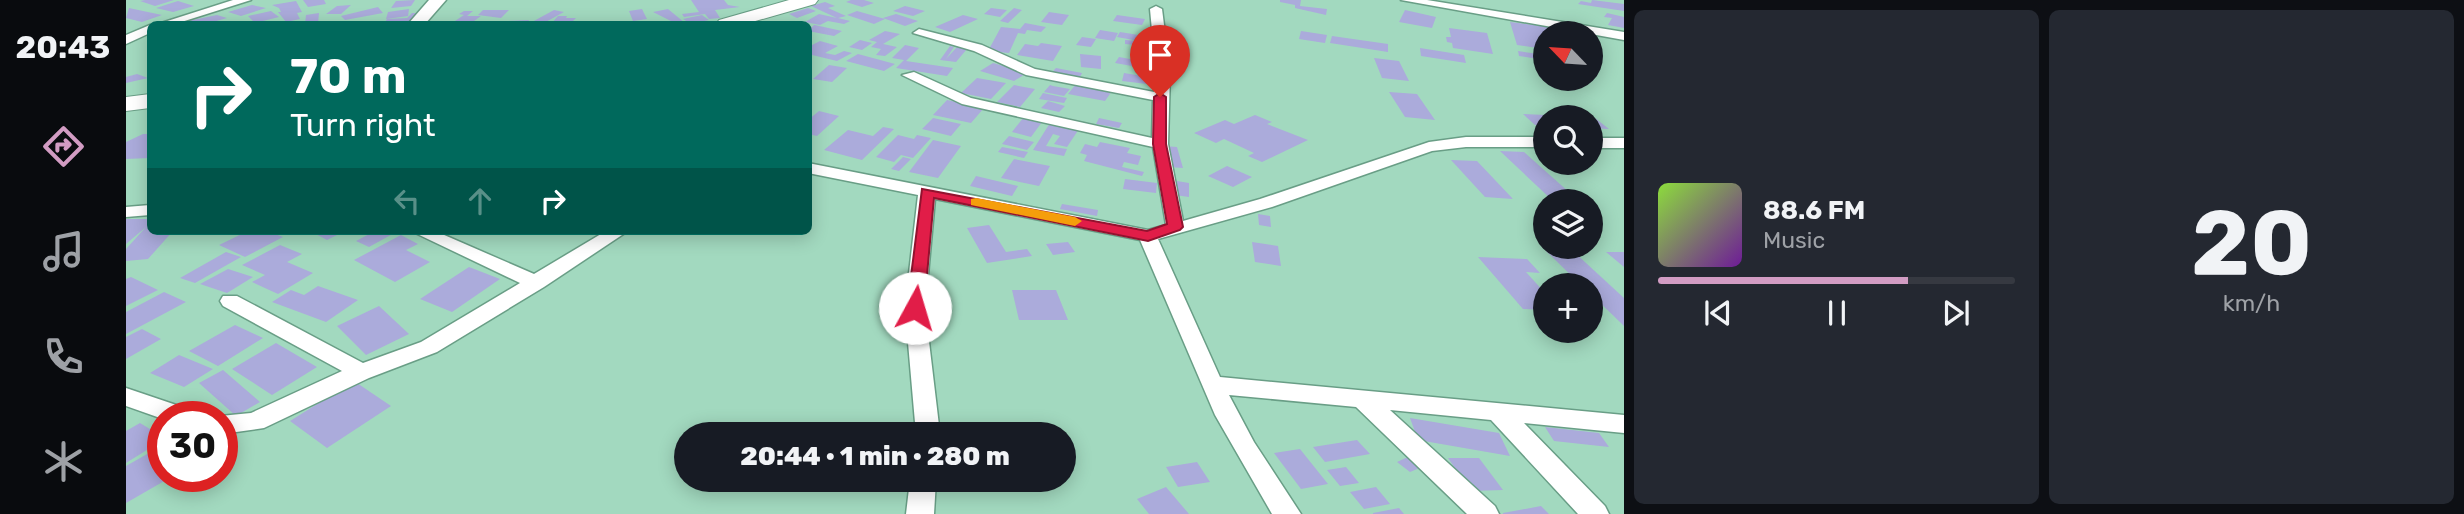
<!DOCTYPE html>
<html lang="en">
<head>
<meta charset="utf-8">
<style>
	body { margin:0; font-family:Rubik,sans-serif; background:#242831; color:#f1f3f6; height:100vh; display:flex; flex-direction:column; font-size:26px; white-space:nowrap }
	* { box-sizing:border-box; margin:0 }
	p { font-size:23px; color:#9ea1a6 }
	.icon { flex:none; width:38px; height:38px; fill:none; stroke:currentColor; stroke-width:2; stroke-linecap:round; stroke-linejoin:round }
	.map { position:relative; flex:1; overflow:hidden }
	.drawer { display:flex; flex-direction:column; gap:10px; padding:10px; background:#0d0f14; width:840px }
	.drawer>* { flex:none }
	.guide { position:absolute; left:21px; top:21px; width:665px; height:214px; border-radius:10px; box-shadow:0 4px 18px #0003; background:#00695c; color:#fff; overflow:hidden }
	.needle { width:46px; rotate:295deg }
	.controls { position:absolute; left:1407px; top:21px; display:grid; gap:14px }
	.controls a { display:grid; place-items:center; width:70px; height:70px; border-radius:50%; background:#171b24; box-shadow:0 4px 18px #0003; font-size:35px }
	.speed { position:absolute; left:21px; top:401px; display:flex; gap:14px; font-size:35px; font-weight:700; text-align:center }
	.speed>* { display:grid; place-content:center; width:91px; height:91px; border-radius:50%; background:#171b24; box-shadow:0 4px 18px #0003; line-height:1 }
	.speed .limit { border:10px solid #d22; background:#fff; color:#111 }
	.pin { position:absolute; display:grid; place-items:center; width:60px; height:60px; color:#fff; margin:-72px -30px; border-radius:50% 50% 50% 0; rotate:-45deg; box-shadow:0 0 7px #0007 }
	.pin .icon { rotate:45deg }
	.me { position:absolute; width:77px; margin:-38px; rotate:6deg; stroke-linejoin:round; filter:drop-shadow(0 0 5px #0008) }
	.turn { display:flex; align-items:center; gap:24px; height:147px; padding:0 28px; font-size:32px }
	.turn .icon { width:91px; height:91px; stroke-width:2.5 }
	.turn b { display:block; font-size:49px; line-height:60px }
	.lanes { display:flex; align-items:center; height:66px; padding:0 28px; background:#0003; justify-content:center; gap:35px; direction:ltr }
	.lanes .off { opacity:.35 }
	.drawer .widget { flex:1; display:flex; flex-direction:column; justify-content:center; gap:10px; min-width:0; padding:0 24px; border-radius:10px; background:#242831 }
	.drawer .dial { align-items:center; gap:0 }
	.dial b { font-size:91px; line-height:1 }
	.song { display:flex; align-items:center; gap:21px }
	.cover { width:84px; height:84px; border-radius:10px; background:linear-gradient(135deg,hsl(90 70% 55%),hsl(280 70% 35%)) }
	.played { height:7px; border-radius:4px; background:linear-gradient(90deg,#d29cc3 70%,#363941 70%) }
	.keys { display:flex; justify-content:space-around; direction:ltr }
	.drawer .tiles { flex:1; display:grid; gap:10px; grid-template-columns:repeat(2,1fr) }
	.trip { position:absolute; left:548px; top:422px; width:402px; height:70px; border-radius:35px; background:#171b24; box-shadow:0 4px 18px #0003; font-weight:800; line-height:70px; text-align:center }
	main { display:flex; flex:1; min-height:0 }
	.tabs { display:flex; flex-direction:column; width:126px; justify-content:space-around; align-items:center; background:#090b0e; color:#9ea1a6 }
	.tabs .icon { width:49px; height:49px }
	.tabs .on { color:#d29cc3 }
	.tabs b { font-size:32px; color:#f1f3f6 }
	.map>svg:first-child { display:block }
	.building { fill:#ababdb }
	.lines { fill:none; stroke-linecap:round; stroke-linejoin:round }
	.street-casing { stroke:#699e86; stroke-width:3 }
	.secondary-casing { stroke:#699e86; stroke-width:3 }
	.primary-casing { stroke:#699e86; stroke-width:2 }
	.street { fill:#fff; fill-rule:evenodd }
	.secondary { fill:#fff; fill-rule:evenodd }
	.primary { fill:#fff; fill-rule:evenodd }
	.route { fill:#e11d48; stroke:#92132f; stroke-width:2 }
	.slow { fill:#f59e0b }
</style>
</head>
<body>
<main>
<nav class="tabs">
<b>20:43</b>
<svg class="icon on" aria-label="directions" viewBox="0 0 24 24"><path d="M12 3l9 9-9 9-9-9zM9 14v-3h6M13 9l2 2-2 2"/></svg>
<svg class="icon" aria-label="music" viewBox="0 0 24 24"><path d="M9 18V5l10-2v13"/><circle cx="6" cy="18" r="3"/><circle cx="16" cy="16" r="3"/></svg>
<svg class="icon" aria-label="phone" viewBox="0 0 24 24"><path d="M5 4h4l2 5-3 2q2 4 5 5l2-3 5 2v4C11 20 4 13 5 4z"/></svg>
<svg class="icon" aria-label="climate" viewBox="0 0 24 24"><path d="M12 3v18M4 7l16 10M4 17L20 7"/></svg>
</nav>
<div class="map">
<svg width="1498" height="514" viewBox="0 0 1498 514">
	<rect width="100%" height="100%" fill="#a2d9bf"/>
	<path class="building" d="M48,0l-19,6 -15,-5 5,-1z
		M177,0h21l2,4 -18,3z
		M289,0l-4,6 -20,2 5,-7z
		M565,0h33l4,5 12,2 -25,3 5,8 -11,1 -4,-5 -21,3 -2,-3 17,-2z
		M725,0h13l10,3 -12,4 -16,-5z
		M1154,0h21l-1,6 27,3 -1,6 -31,-7v-3l-15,-3z
		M1466,0l32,4v7l-46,-7 3,-3 10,2z
		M52,1l16,5 -21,6 -17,-4z
		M170,1l6,11 -5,1 3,6 -14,3 -8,-10h3l-2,-4 -7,-3z
		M699,2l10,4 -7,2 18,8 -8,2 12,3 -6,3 -16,-3 -8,4 -15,-3 14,-8 18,4 -26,-12z
		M126,5l14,3 -25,8 -13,-4z
		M225,5l-10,9h-15l11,-8z
		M779,6l20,5 -12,5 -20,-5z
		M252,7l5,6 -38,7 -4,-4z
		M3,8l33,7 -20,7 -16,-4z
		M682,8l8,3 -19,7 -8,-4z
		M865,8l16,2 -7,7 -16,-3z
		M888,8l8,2 -14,13 -8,-2z
		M283,9l-1,7 -22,3 2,-7z
		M516,9l5,10 -14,2 -4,-10z
		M542,9l17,14 -8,1 -24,-12z
		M357,10h26l-8,8 -23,-3z
		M428,10l10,2 -22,12 -10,-2z
		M1279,10l31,7 -4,11 -33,-6z
		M145,11l8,6 -24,6 -7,-7z
		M338,11h9l-6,5h14l-11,8 -18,-1 12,-8 -5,-1z
		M731,11l28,8 -11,5 -27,-9z
		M923,12l20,3 -7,10 -21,-3z
		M193,13l-1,11h-13l1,-9z
		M286,13h9l-11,11h-26l3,-5 20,-1z
		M1481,13l17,4v11l-16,-3 4,-7 -8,-1z
		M770,14l22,7 -13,5 -22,-8z
		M91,15l10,3 -21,6h-33z
		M576,15l7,5 -18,4 -8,-5z
		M837,15l15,4 -28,13 -15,-5z
		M991,15l28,4 -3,6 -29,-4z
		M432,16h9l-1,2h10l-6,6h-19z
		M403,20l-2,4h-39l2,-2z
		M1384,22l38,5 2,6h-5v16l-28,-4z
		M899,23l21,4 -5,5 -14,-2 -2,4 -7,-1 -9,20 -21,-2 13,-24 19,2z
		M688,25h1l27,6 -8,5 -26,-5z
		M1323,28l38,5 6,21 -40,-6 -1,-5 -5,-1 -1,-5h5z
		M974,30l18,3 -4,8 -19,-3z
		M759,31l15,3 -17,10 14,3 -12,9 -9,-1 5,-6 -10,-2 6,-5 -8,-2z
		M1175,31l26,4 -2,8 -26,-4z
		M994,32l31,5 -5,9 -21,-2v-4l14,1 -22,-4z
		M1206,36l56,8v8l-58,-9z
		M956,37l14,2 -5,8 -15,-2z
		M734,40l12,3 -10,7 -13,-3z
		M694,41l18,5 -13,7 10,2 9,-4 8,2 -15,8 -29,-7v-7z
		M915,43l21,3 -9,15 -36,-6 8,-11 13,2z
		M779,45l14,3 -13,13 47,7 -6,8 -51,-8 8,-8 -12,-2z
		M824,46l4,1 -8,12 11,-12 10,2 -11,13 -16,-2z
		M1294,48l44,7 2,8 -45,-7z
		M1392,51l27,4v5l-26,-4z
		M732,54l37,10 -11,7 -38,-10z
		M954,54l21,2v13l-20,-2z
		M993,57l27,5 -3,6 -28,-5z
		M1248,58l25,3 10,20 -27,-3z
		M867,63l34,10 -13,8 -34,-10z
		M703,65l18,3 -15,14 -19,-3z
		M930,68l26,5 -2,4 -28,-5z
		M998,73l24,4 -1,7 -25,-3z
		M11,74l11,4 -22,5v-6z
		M851,78l29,5 -15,16 -30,-6z
		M950,84l36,7 -7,10 -37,-7z
		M888,85l21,4 -15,18 -23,-5z
		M924,85l3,1 17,3 -6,7 -20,-4z
		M1263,92l28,2 18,26 -30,-3z
		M917,93l19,4 5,1 -3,5 -25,-4z
		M821,100l37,8 -13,15 -38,-8z
		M922,101l17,5 -6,6 -18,-4z
		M693,111l20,5 -22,20 -9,-2v-14z
		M1397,114l22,1v11l-10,-1z
		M1129,115l17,7 -5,2 41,16 -46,22 -14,-6 6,-3 -30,-14 -8,4 -22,-10 31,-13 9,4z
		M807,118l28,6 -10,12 -29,-7z
		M897,118l19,4 -11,15 -19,-5z
		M973,118l23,5 -3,5 -23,-4z
		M1465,118h4l14,11 -18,-1z
		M924,123l29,6 -12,18 -13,-3 6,-8 -7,-2 -7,12 21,3 -3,7 -31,-6z
		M757,127l11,2 -32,31 -38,-10 24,-20 25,6z
		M17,134h7v24l-24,1v-17z
		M772,135l16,4 3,-4 14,3 -18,20 -12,-3 -7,7 -18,-5z
		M883,136l25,6 -7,8 -25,-6z
		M807,140l28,6 -23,32 -29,-6z
		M974,142l30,6 -3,5 14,3 -3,9 -14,-3 -2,5 22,5 -2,4 -58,-15 3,-6 -7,-2 5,-9 12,3z
		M1038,146l13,1 6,21 -14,-1z
		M876,147l26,5 -4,6 -26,-6z
		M1374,151l24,1 55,49h-26z
		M777,157l8,2 -12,12 -8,-2z
		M888,159l36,7 -11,20 -38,-8z
		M1325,160l26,1 36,38 -28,-2z
		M1101,166l25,11 -19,10 -25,-11z
		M850,176l42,10 -6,10 -42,-10z
		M999,179l32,4 -1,10 -33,-4z
		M1051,181l12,2v14l-14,-2z
		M936,204l36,6 -1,6 -37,-7z
		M1132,214l12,2 1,11 -12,-2z
		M0,219h24v12h23l-25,28 -22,2v-12l20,-22 -20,17z
		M863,225l17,27 21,-3 5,7 -45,7 -20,-35z
		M122,231h19l16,6 -38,20 -26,-12z
		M184,231h35l-18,9z
		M249,231h23l-29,16 -13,-6z
		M275,235l17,9 -12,6 24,12 -35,20 -41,-22z
		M942,242l7,10 -22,3 -7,-11z
		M1126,242l26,4 3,20 -26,-4z
		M154,245l22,9 -15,8 26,11 -35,21 -26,-12 13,-7 -23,-10z
		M1420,251h27l51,47v28l-33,-32v-9h-10z
		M100,252l15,5 -46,26 -15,-5z
		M1480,252h18v15z
		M1352,257l49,2 13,14 -14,-1 19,21v17l-22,-1z
		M343,267l31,12 -48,33 -32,-13z
		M102,269l25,8 -26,16 -27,-9z
		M5,277l27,13 -32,16v-27z
		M192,286l40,14 -32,22 -54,-20 19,-12 13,5z
		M886,290h44l12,30h-49z
		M38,292l22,10 -60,32v-22z
		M253,306l30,28 -43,21 -29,-29z
		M109,325l28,13 -45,28 -29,-15z
		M16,329l19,10 -35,20v-22z
		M150,343l41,24 -45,28 -40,-26z
		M53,355l34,14 -29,18 -34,-14z
		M97,370l37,32 -24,14 -37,-33z
		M228,381l37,25 -64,42 -37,-27z
		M1284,418l89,15 11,23 -92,-16z
		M14,423l23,14v3l-37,23v-32z
		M1419,427l54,6 10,14 -55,-6z
		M1231,440l13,14 -45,8 -12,-15z
		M37,445v31h10l-47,27v-37z
		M1174,449l28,35 -27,5 -27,-36z
		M1284,456l12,11 -12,5 -13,-10z
		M1322,458h31l24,32 -32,1z
		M1071,462l13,20 -32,5 -12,-20z
		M1220,467l13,16 -19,3 -13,-16z
		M1040,487l23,27h-40l-12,-15z
		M1250,487l14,17 -26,5 -14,-17z
		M1415,506l8,8h-46v-1z
		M1273,508l5,6h-31v-1z"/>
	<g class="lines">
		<g class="street-casing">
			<path id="street" d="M107,0h18l-76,24h-17z
				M1275,0h26l197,32v8z
				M1030,6l6,3 8,64 -2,71 15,77 77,-22 169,-57 37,-5h79v10h-79l-34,4 -160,56 -114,32 62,138 404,38v18l-100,-10 81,83 4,8h-31l-87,-94 -101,-10 105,96 4,8h-32l-111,-107 -127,-12 25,47 47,72h-29l-57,-99 -75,-175 -205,-41 -10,109 15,126h-24l-11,-126 13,-113 -110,-22v-10l340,67 18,-5 -13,-78 -191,-43 -60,-29 12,-3 57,26 181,40 1,-38 -127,-25 -52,-24 -61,-18 6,-4 63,16 53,24 119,23 2,-19 -6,-64z
				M24,25v8l-24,11v-9z
				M1465,138h33v10h-33z
				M24,205v10l-24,2v-10z
				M285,231h24l99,43 72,-43h22l-84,56 -107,65 -68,26 -105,50 -42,6v-18h-2l31,-3 91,-42 -119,-65 -3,-5 3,-5h14l126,67 58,-21 99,-59z
				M0,388l65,22 3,6 -31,3 -37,-13z
				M784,480h26l-2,34h-28z"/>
		</g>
		<g class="secondary-casing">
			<path id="secondary" d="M303,0h17l-21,24h-17z"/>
		</g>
		<g class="primary-casing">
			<path id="primary" d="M663,0h29l-3,4 -70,20h-29l3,-4z
				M24,94v14l-24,3v-14z"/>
		</g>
		<use href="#street" class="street"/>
		<use href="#secondary" class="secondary"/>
		<use href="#primary" class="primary"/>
	</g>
	<path class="route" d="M1034,93l6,4v47l17,83 -3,3 -32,11 -214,-43 -10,110 -9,5 -6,-1 -2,-4 15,-119 225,42 20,-7 -14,-80 1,-47z"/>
	<path class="slow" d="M850,198l99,19 7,4 -7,5 -104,-21v-6z"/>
</svg>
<div class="controls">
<a><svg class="needle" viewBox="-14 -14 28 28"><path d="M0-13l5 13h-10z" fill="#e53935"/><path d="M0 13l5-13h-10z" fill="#9ea1a6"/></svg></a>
<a><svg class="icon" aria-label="search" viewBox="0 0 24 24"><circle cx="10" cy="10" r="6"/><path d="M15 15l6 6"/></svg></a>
<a><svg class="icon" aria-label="layers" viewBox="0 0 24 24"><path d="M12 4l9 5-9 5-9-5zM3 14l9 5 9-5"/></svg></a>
<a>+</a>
</div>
<div class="speed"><div class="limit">30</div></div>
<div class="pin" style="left:1034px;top:97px;background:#d93025"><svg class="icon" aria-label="arrive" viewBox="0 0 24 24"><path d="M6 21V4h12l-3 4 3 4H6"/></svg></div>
<svg class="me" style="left:789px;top:308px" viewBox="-20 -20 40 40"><circle r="19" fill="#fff"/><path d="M0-13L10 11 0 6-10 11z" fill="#e11d48"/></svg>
<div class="trip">20:44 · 1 min · 280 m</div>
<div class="guide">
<div class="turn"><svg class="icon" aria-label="right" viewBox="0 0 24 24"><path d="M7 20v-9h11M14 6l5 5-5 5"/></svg><div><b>70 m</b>Turn right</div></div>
<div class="lanes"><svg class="icon off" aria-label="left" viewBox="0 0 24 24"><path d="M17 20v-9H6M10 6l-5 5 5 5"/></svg><svg class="icon off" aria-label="ahead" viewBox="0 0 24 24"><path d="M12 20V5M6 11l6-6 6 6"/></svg><svg class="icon" aria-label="right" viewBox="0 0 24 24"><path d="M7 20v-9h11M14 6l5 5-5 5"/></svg></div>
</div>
</div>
<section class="drawer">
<div class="tiles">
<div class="widget">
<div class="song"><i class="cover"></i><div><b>88.6 FM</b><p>Music</p></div></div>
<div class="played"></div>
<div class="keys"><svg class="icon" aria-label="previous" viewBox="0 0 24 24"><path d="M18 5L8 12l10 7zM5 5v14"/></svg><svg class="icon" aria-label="pause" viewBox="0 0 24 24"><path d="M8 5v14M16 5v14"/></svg><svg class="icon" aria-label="next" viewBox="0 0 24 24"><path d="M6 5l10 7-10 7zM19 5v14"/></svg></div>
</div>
<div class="widget dial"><b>20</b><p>km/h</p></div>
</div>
</section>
</main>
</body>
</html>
